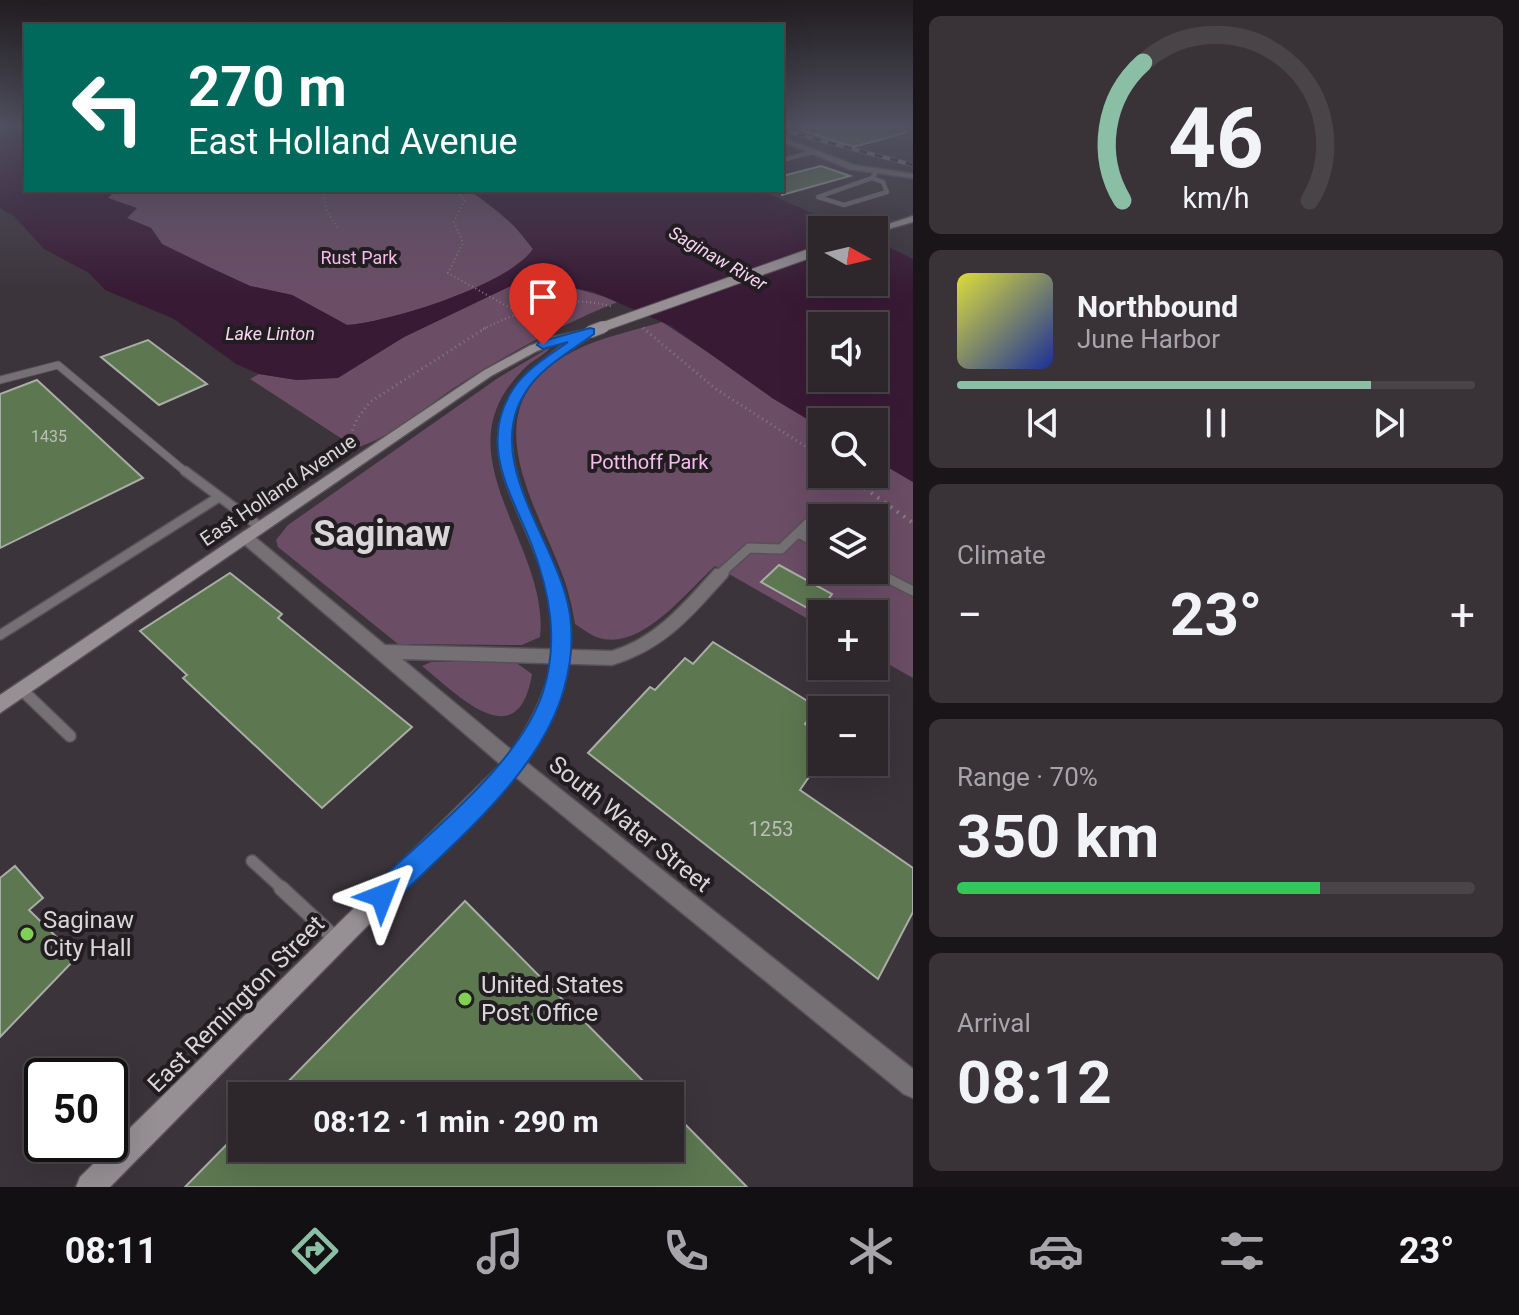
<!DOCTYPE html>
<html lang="en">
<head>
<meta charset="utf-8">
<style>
	body { margin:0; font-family:Roboto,sans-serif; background:#393338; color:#f1f3f6; height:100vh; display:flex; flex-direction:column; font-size:30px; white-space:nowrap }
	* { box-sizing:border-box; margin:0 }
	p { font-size:26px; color:#a7a5a9 }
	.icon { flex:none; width:44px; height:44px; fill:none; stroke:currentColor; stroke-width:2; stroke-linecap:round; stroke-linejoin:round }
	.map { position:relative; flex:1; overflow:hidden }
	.details { display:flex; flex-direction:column; gap:16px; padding:16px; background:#191518; width:606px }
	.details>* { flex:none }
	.top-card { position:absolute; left:24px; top:24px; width:760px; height:168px; border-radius:0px; box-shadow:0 8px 32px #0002,0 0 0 2px #484448; background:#00695c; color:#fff; overflow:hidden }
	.needle { width:52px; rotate:98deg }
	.controls { position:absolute; left:808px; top:216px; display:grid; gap:16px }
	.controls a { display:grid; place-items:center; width:80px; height:80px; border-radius:0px; background:#2d272c; box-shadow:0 8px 32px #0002,0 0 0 2px #484448; font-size:40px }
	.speed { position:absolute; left:24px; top:1058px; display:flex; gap:16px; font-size:40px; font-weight:700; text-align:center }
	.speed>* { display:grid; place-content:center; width:104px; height:104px; border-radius:50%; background:#2d272c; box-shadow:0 8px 32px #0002,0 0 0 2px #484448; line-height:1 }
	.speed .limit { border:4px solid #111; border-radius:12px; background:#fff; color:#111 }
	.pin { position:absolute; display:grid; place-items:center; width:68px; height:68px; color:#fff; margin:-82px -34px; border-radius:50% 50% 50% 0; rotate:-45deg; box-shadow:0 0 8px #0007 }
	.pin .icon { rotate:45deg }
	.me { position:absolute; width:88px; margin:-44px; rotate:45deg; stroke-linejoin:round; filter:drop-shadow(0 0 6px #0008) }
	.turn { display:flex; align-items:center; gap:28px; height:168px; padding:0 32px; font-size:36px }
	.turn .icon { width:104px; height:104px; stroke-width:2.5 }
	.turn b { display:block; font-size:56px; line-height:68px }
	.big { font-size:60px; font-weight:700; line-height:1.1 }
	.details .tile { flex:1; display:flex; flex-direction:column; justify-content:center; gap:12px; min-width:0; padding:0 28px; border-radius:12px; background:#393338 }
	.details .dial { align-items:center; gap:0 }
	.dial svg { height:208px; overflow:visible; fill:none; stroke:#484448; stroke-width:7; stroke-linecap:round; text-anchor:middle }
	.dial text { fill:#f1f3f6; stroke:none }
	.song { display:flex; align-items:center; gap:24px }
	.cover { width:96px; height:96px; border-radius:12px; background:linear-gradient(135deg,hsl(60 70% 55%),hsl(230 70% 35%)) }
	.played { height:8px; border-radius:4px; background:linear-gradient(90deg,#8abfa5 80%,#484448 80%) }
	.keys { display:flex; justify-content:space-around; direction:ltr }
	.heat { display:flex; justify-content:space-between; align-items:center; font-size:44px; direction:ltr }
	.charge { height:12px; border-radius:6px; background:linear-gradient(90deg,#34c759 70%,#484448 0) }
	.trip { position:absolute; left:228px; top:1082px; width:456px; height:80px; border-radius:0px; background:#2d272c; box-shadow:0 8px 32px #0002,0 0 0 2px #484448; font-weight:700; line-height:80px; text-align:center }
	.menu { display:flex; height:128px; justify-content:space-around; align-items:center; background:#121012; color:#a7a5a9 }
	.menu .icon { width:56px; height:56px }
	.menu .selected { color:#8abfa5 }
	.menu b { font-size:36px; color:#f1f3f6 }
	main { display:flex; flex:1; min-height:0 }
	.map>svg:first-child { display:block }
	.green { fill:#6b4d66; fill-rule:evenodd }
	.water { fill:#391a35; fill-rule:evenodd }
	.building { fill:#5d7751; stroke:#a8aea5; stroke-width:2 }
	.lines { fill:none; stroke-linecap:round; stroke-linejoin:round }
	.lane-far4-casing { stroke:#585157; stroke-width:5 }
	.lane-far3-casing { stroke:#585157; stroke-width:9 }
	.lane-far2-casing { stroke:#585157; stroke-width:12 }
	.lane-far1-casing { stroke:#585157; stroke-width:14 }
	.lane-casing { stroke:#585157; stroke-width:17 }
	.street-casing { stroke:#585157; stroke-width:3 }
	.secondary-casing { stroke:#585157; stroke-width:3 }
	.path-far2 { stroke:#827c81; stroke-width:2; stroke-dasharray:1 3; stroke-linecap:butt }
	.path-far1 { stroke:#827c81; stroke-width:3; stroke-dasharray:1 4; stroke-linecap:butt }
	.path { stroke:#827c81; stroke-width:4; stroke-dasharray:2 6; stroke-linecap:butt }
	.lane-far4 { stroke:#747073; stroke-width:4 }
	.lane-far3 { stroke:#747073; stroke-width:7 }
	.lane-far2 { stroke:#747073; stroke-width:9 }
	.lane-far1 { stroke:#747073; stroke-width:11 }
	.lane { stroke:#747073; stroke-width:14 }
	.street { fill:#747073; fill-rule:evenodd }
	.secondary { fill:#968f94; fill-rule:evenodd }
	.rail-casing { stroke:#878186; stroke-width:4 }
	.rail { stroke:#211d20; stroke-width:3; stroke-dasharray:8; stroke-linecap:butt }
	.secondary-bridge-far1-casing { stroke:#585157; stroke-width:11; stroke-linecap:butt }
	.secondary-bridge-casing { stroke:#585157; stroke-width:14; stroke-linecap:butt }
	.secondary-bridge-far1 { stroke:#968f94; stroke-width:9 }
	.secondary-bridge { stroke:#968f94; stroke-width:12 }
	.route { fill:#1a73e8; stroke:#114b97; stroke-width:2 }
	.poi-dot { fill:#7ed153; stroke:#211d20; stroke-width:3 }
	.labels { text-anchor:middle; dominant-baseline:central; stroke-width:8; stroke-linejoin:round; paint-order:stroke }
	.number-label { font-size:16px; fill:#bbbeb7 }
	.far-park-label { font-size:18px; fill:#f7bbed; stroke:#211d20 }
	.far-water-label { font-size:18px; font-style:italic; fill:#f8d4f2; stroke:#211d20 }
	.park-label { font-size:20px; fill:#f7bbed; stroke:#211d20 }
	.street-label { font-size:20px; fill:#dad5d9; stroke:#211d20 }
	.near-number-label { font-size:20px; fill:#bbbeb7 }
	.near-street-label { font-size:24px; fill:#dad5d9; stroke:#211d20 }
	.near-poi-label { font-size:24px; fill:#dad5d9; stroke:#211d20; text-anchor:start }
	.town-label { font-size:36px; font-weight:bold; fill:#dad5d9; stroke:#211d20 }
</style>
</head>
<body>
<main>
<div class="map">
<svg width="913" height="1187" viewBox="0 0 913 1187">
	<rect width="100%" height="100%" fill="#3c343b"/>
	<path class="green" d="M115,190h354l33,21 31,38c-23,36 -143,73 -186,76l-55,-30 -42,-9 -39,-18 -49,-24 -11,-16 -25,-10 10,-9 -28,-11z
		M517,283c36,1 67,5 101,19 -56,22 -107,50 -158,82 -33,21 -66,52 -104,64l-106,-69 9,-5 38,6 41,-3 66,-40z
		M662,322l160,106v46h52v-15l39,23v196l-39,-22v-42h-52v13l-107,-61c-28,25 -70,81 -112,73 -10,-2 -19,-9 -28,-15 -3,-18 -7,-36 -14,-53 -30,-77 -90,-167 13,-220 27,-14 59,-20 88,-29zM822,518h52v52h-52z
		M550,347c-2,6 -15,12 -22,18 -13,12 -26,28 -32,45 -27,71 53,150 44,227l-18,8 -124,-1 -120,-97 -2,-7 12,-15 210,-147z
		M431,662h84l17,12c-14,85 -75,20 -110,-8z"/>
	<path class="water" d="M0,127h26v63h89l-7,8 29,10 -10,10 24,10 11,16 49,24 39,18 42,9 55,30c43,-3 163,-41 186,-76 -20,-28 -37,-39 -64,-59h291l91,40h-29v52h52v-42l39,19v223l-39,-23v-37h-52v6l-50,-30 -101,-72 -77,-34 -39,-8 -38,-1 -113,54 -66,41 -41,2 -38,-6 -23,-10 -62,-45 -69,-29 -16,-17 -45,-24 -30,-33 -14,-8zM822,326h52v52h-52z"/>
	<path class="building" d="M804,127h100l1,6 -52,14 -49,-16z
		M821,166l29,10 -68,19v-19z
		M148,340l59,44 -48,21 -58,-48z
		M37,380l106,98 -143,70v-154z
		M779,565l53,29 -14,20 -57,-32z
		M230,573l52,41 -4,4 134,109 -90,81 -139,-130 4,-3 -47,-44z
		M713,642l104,65 -12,17 17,11v23l-22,32 113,78v44l-35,67 -290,-226 62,-66 5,3 30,-32 8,6z
		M15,866l28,32 -14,12 48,47 -77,80v-159z
		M465,901l193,195h-384z
		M670,1109l77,78h-562l57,-58v19h428z"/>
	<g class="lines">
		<g class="lane-far4-casing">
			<path id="lane-far4" d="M782,160l31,-8
				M872,178l11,4 4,10 -43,13 -26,-8z
				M872,178l4,-6"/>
		</g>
		<g class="lane-far3-casing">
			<path id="lane-far3" d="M0,380l58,-15 129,108"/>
		</g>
		<g class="lane-far2-casing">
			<path id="lane-far2" d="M185,471l74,55
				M798,533l24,12
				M872,570l41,21
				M721,573l28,-25 32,1 43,-41
				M0,635l219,-138"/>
		</g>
		<g class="lane-far1-casing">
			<path id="lane-far1" d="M22,690l48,46
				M252,861l32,29"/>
		</g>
		<g class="lane-casing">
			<path id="lane" d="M281,888l56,52"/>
		</g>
		<g class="street-casing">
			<path id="street" d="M782,137l72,28 59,9v4l-64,-9 -67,-28z
				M244,531l5,1 136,113 227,6c44,-13 73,-49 103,-82h12l2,4 -2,4c-36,40 -62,72 -115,88l-210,-6 119,99 392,311v29l-9,-4 -397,-324 -268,-230 -2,-4z"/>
		</g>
		<g class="secondary-casing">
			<path id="secondary" d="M913,216v6l-39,11v-3h-4z
				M590,329l5,3 -1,2c-23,16 -50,31 -67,53 -51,69 38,169 43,242 4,52 -22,100 -49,141l-411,417h-34l4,-10 427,-419c26,-38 50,-82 47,-130 -9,-122 -132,-190 19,-290l-36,13 -46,25 -491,337v-18l483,-324 46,-25 24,-9z"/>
		</g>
		<path class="path-far2" d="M323,190l4,22 11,16
			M453,190l12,10 -11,22 9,21 -15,30 71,40
			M483,329c43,-21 83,-36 130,-22"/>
		<path class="path-far1" d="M643,328l73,61 106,68
			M345,449l12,-30 13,-17 117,-75"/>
		<path class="path" d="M845,474l68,49"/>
		<use href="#lane-far4" class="lane-far4"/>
		<use href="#lane-far3" class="lane-far3"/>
		<use href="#lane-far2" class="lane-far2"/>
		<use href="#lane-far1" class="lane-far1"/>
		<use href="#lane" class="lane"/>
		<use href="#street" class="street"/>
		<use href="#secondary" class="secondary"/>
		<g class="rail-casing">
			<path id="rail" d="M782,130l131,35"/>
		</g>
		<use href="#rail" class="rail"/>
		<g class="secondary-bridge-far1-casing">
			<path id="secondary-bridge-far1" d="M597,329l225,-80"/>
		</g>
		<g class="secondary-bridge-casing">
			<path id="secondary-bridge" d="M590,332l13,-5"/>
		</g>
		<use href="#secondary-bridge-far1" class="secondary-bridge-far1"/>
		<use href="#secondary-bridge" class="secondary-bridge"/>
	</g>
	<linearGradient id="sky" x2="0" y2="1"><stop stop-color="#211d20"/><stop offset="0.43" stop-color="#505060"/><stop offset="1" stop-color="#505060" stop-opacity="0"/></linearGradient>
	<rect width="913" height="293" fill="url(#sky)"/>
	<path class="route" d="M590,328l4,1v5c-23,17 -54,34 -69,59 -40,63 22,138 40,200 10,32 8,64 -1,96 -24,86 -112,154 -173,216l-9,4 -9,-4 -4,-9 4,-9c55,-54 146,-122 170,-195 16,-51 7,-100 -12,-149 -21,-52 -53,-99 -18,-154 12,-19 36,-34 55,-47l-25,7 -6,-4 2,-3z"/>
	<g class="poi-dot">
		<circle cx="27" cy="934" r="8"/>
		<circle cx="465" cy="999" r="8"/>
	</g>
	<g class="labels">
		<g class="number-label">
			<text x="49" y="436">1435</text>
		</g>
		<g class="far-park-label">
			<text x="359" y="257">Rust Park</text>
		</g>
		<g class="far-water-label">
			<text transform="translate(718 258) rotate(30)">Saginaw River</text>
			<text x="270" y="333">Lake Linton</text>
		</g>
		<g class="park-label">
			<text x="649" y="462">Potthoff Park</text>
		</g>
		<g class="street-label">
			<text transform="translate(278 490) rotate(-34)">East Holland Avenue</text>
		</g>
		<g class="near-number-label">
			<text x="771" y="829">1253</text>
		</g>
		<g class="near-street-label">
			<text transform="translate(630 824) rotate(39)">South Water Street</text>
			<text transform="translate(236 1004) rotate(-45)">East Remington Street</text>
		</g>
		<g class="near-poi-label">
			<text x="43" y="920">Saginaw<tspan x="43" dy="28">City Hall</tspan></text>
			<text x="481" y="985">United States<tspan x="481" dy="28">Post Office</tspan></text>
		</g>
		<g class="town-label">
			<text x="382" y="534">Saginaw</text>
		</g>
	</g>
</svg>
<div class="controls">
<a><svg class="needle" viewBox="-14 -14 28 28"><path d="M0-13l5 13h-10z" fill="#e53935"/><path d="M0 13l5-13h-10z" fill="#a7a5a9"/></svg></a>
<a><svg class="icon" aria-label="sound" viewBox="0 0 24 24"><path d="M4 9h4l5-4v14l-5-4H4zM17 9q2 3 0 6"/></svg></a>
<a><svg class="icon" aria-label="search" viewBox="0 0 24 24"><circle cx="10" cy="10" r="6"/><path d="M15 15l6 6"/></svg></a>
<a><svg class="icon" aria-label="layers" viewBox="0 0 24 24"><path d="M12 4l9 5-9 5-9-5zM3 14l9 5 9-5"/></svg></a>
<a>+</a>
<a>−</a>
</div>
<div class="speed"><div class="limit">50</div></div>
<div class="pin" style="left:543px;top:345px;background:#d93025"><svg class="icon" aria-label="arrive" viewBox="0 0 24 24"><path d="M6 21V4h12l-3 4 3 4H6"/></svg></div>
<svg class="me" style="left:382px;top:896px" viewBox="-20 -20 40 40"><path d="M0-17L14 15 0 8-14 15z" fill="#1a73e8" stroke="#fff" stroke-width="4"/></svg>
<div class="trip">08:12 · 1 min · 290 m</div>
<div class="top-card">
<div class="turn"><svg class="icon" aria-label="left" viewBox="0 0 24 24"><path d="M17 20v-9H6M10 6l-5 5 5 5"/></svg><div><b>270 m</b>East Holland Avenue</div></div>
</div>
</div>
<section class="details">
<div class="tile dial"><svg viewBox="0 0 100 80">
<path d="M14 69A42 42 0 1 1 86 69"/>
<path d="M14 69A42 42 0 0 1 22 16" stroke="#8abfa5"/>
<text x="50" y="56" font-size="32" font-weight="700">46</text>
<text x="50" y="72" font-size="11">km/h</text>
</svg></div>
<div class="tile">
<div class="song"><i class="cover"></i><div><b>Northbound</b><p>June Harbor</p></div></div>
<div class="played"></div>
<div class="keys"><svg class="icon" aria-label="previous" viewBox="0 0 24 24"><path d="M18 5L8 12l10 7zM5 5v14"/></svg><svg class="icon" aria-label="pause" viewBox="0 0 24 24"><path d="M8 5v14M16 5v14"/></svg><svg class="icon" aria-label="next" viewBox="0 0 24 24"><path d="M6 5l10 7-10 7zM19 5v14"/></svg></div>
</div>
<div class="tile"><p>Climate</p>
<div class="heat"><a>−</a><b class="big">23°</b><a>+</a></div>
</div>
<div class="tile"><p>Range · 70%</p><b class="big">350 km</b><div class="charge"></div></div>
<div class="tile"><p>Arrival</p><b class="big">08:12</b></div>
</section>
</main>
<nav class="menu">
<b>08:11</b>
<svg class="icon selected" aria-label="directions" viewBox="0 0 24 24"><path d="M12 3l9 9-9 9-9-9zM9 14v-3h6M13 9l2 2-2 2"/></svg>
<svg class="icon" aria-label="music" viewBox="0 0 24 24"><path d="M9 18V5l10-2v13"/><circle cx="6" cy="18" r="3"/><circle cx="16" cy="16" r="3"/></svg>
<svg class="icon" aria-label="phone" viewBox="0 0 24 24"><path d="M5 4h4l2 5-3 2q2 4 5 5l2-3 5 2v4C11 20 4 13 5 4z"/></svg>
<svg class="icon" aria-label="climate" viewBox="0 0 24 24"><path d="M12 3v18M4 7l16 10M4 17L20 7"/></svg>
<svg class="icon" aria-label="car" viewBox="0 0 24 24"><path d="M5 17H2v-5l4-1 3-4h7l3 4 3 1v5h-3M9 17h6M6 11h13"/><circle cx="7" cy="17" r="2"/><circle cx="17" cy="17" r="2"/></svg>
<svg class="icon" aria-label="filters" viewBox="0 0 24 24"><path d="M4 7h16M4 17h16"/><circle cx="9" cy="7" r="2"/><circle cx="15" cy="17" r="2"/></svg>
<b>23°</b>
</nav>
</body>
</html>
